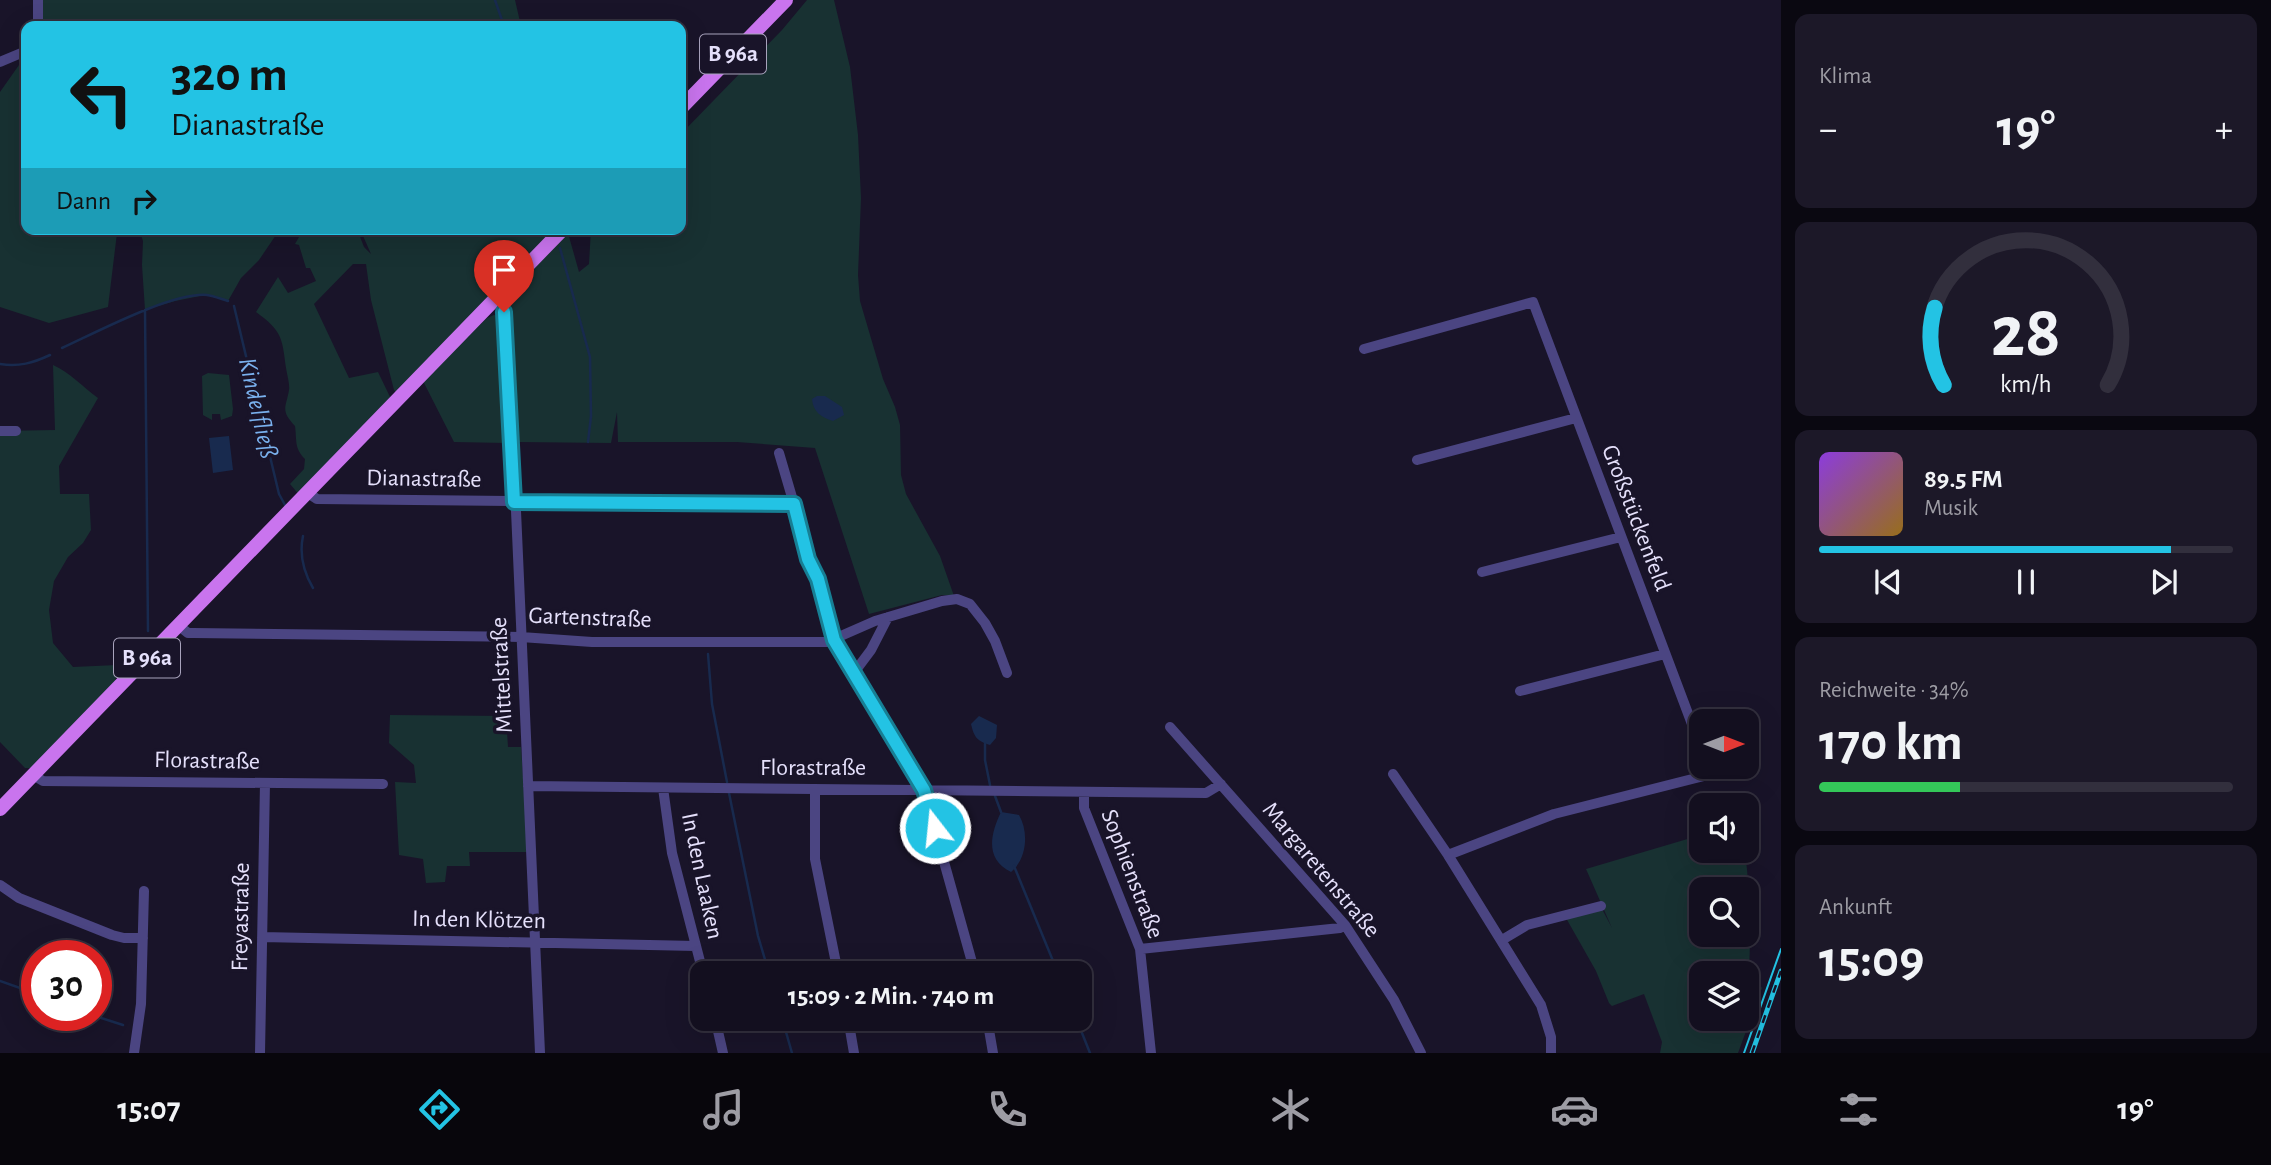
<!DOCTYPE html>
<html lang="de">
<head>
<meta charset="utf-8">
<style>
	body { margin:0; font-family:"Alegreya Sans",sans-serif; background:#1c1828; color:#f1f3f6; height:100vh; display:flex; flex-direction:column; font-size:26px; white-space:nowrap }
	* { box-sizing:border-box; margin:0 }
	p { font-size:23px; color:#9d9ca4 }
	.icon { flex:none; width:38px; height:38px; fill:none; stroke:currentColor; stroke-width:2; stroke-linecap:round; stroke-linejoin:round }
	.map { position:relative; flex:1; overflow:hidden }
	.sheet { display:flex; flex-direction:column; gap:14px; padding:14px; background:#0a0811; width:490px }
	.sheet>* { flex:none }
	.top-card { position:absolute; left:21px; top:21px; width:665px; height:214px; border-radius:14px; box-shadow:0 7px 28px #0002,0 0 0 2px #322f3d; background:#23c3e4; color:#111; overflow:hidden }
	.needle { width:46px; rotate:90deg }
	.fabs { position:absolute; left:1689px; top:709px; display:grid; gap:14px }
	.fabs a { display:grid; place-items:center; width:70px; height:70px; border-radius:14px; background:#130f1f; box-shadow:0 7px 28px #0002,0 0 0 2px #322f3d; font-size:35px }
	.speed { position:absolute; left:21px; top:940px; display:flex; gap:14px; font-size:35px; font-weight:700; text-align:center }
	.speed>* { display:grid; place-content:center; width:91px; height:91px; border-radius:50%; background:#130f1f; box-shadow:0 7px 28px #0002,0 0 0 2px #322f3d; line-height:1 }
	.speed .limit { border:10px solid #d22; background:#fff; color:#111 }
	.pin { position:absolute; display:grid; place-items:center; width:60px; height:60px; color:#fff; margin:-72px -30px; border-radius:50% 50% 50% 0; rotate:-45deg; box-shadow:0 0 7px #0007 }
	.pin .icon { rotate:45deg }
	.me { position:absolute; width:77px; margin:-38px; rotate:344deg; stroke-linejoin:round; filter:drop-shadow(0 0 5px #0008) }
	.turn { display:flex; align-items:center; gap:24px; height:147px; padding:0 35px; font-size:32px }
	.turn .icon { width:91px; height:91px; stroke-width:2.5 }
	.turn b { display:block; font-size:49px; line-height:60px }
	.then { display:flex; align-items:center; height:66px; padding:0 35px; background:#0003; gap:14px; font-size:26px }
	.big { font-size:52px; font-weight:700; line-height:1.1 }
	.sheet .widget { flex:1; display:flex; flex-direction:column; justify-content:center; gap:10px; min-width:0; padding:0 24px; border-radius:14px; background:#1c1828 }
	.sheet .dial { align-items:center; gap:0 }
	.dial svg { height:182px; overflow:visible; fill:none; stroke:#322f3d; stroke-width:7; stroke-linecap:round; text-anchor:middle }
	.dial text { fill:#f1f3f6; stroke:none }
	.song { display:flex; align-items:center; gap:21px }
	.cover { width:84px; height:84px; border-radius:10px; background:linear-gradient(135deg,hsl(270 70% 55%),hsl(40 70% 35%)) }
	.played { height:7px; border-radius:4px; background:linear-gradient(90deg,#23c3e4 85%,#322f3d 85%) }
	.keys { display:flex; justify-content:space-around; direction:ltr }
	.heat { display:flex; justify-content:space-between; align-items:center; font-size:38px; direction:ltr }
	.charge { height:10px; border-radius:5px; background:linear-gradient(90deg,#34c759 34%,#322f3d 0) }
	.trip { position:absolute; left:690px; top:961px; width:402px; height:70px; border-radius:14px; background:#130f1f; box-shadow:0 7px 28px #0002,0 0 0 2px #322f3d; font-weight:700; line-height:70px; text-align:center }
	.dock { display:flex; height:112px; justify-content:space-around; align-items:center; background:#08060c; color:#9d9ca4 }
	.dock .icon { width:49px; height:49px }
	.dock .selected { color:#23c3e4 }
	.dock b { font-size:32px; color:#f1f3f6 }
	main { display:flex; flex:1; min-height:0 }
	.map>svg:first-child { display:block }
	.green { fill:#183132; fill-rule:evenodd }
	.water { fill:#182a4e }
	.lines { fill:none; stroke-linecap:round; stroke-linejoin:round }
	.stream { stroke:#182a4e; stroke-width:2.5 }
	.minor { stroke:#4b4582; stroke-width:10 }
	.major { stroke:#c974ee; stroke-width:14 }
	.tram { stroke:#23c3e4; stroke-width:2 }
	.rail-casing { stroke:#23c3e4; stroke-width:5 }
	.rail { stroke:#191429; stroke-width:2.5; stroke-dasharray:8; stroke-linecap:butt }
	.route-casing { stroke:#177f94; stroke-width:18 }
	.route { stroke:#23c3e4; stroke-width:12 }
	.labels { text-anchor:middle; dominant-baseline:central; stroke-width:7; stroke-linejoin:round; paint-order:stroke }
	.shield { fill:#191429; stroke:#a8a3bc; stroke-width:2 }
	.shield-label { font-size:23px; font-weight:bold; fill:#e5e0fb }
	.street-label { font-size:24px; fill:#e5e0fb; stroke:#191429 }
	.water-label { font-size:26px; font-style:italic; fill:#7ab1ee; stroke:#191429 }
</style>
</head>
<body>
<main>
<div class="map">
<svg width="1781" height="1053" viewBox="0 0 1781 1053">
	<rect width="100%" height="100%" fill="#191429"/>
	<path class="green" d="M38,0h477l6,26h-483z
		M807,0h27l16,67 8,68 3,63 -3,77 2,26 23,78 12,28 5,18 1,50 5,19 34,62 14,40 -12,-1 -73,19 -54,-166 -78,-6h-119l-1,-30 -6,31 -93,-1 -10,-149 60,-60 11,39 10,-8 2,-35h90v-95l101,-104z
		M26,55v174h96l-5,4 -9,74 -59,16 -49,-16v-215z
		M139,229h141l-21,31 -18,18 -13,23 -23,-6 -30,6 -30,9 -3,-45 1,-24z
		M300,229h57l7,18 7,7 -11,-25h201l-163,165 -4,-4 -23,-90 -5,-36h-13l-39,40 35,74 29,-6 14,29 -91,96 -11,-13 14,-15 1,-10c-11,-11 -8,-19 -10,-33 -15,-16 -9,-18 -6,-36 1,-6 -2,-15 -3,-22 -4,-31 -4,-37 -30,-56l22,-35 10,16 28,-12 -6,-13h-4l-7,-23 -4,-1 4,-7z
		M494,315l8,2 5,126 -53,-1 -31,-61 64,-63z
		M53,365c16,7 30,22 45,33l-39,68 1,28h29l2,36 -8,13 -15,14 -14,24 -5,29 4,33 20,24 44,-2 -2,18 -81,85h-9l-25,-26v-311l55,-1z
		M208,373l21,2 4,34 -1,7 -11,4 -1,-6h-8v6l-9,-5 -1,-39z
		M390,715l116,1 2,31h13l7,105h-59l1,14h-23l-2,16 -19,1 -3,-24 -24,-4 -4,-73 21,1 -2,-18 -25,-22z
		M1701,835v15l44,1c5,40 6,80 4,121l13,16 -24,65h-78l2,-11 -18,-48 -32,12 -3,-3 -13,-32 -30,-53 36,-9 10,19 -26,-59zM1701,889h45v45h-45zM1701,973h45v45h-45z"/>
	<path class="water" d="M817,396h8l17,11 2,8 -11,6c-12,-4 -20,-9 -21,-22z
		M229,436l4,34 -20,3 -4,-35z
		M979,716l18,9 -1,13 -6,7c-13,-4 -16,-8 -19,-21z
		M1001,812l18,3c10,17 8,44 -8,57 -26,-13 -21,-37 -10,-60z"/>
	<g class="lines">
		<path class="stream" d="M495,0l9,26
			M560,248l30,109 1,59 -3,26
			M234,306l45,188 6,11
			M145,310l3,321
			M62,348c33,-15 110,-56 145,-53 7,1 14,4 21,6
			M0,364c19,3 33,-1 50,-9
			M303,536c-4,19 0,35 10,52
			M708,654l4,50 15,78
			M985,744v16l5,25
			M729,793l29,143 11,37
			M995,796l6,16
			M1014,866l44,107
			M0,981l37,13
			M92,1015l31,10
			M782,1018l10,35
			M1076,1018l14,35"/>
		<path class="minor" d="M38,0v26
			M0,62l26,-11
			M496,299l5,6 3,10 9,128 27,610
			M1364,349l169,-47 168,446
			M0,431h16
			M779,453l55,187 90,150 51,183
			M1417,460l159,-42
			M308,493l9,6 477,5
			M1482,572l139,-35
			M178,625l10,8h5l328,4 71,5h235l48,-21 67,-20 15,-2 13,5 15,19 10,18 12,32
			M853,674l18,-24 17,-33
			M1520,691l145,-37
			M1170,727l175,198 49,75 27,53
			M1393,774l55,81
			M33,775l10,6 340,3
			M528,786l678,7 15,-9
			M663,788l9,65 31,120
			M815,789v70l23,114
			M1084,793v15l56,141 11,104
			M0,885l19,13 93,37 12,3h19
			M262,937l434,9
			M1502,940l25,-15 74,-19
			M1140,949l200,-21 5,-3
			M715,1018l8,35
			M848,1018l6,35
			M987,1018l6,35
			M134,1053l7,-49 3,-113
			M260,1053l5,-270
			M1551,1053v-16l-10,-32 -93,-150 106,-41 150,-38 4,-3v-7"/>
		<path class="major" d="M681,108l105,-108
			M0,809l563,-580"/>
		<path class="tram" d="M1744,1053l37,-104"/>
		<g class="rail-casing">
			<path id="rail" d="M1752,1053l29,-82"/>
		</g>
		<use href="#rail" class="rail"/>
	</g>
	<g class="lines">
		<g class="route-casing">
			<path id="route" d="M504,312l10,190 280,2 14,55 10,20 16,61 90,150 11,38"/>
		</g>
		<use href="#route" class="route"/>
	</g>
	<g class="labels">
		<g class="shield">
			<rect x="700" y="34.5" width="66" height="39" rx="5"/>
			<rect x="114" y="638.5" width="66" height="39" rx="5"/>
		</g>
		<g class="shield-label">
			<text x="733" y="54">B 96a</text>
			<text x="147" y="658">B 96a</text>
		</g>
		<g class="street-label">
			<text transform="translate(424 479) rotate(1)">Dianastraße</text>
			<text transform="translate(1636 518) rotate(69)">Großstückenfeld</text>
			<text transform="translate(590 618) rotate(2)">Gartenstraße</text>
			<text transform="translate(502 675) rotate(-93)">Mittelstraße</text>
			<text transform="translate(207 761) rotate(1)">Florastraße</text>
			<text x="813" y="768">Florastraße</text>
			<text transform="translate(1321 870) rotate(50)">Margaretenstraße</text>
			<text transform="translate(1132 874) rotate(69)">Sophienstraße</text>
			<text transform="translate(702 876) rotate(78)">In den Laaken</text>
			<text transform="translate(241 917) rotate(-89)">Freyastraße</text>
			<text transform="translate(479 920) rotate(1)">In den Klötzen</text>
		</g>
		<g class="water-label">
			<text transform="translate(258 408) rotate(77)">Kindelfließ</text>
		</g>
	</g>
</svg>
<div class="fabs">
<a><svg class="needle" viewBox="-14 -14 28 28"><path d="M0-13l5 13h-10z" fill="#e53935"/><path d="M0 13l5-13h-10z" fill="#9d9ca4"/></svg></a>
<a><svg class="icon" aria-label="sound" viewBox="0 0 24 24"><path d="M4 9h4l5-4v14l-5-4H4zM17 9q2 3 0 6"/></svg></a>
<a><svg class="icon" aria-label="search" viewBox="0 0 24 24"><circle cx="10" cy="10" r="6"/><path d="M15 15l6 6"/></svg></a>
<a><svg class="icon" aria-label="layers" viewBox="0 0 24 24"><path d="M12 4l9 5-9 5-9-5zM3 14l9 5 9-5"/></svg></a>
</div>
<div class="speed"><div class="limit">30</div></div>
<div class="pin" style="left:504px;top:312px;background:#d93025"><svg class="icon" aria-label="arrive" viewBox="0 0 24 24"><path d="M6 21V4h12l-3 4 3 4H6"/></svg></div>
<svg class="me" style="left:935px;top:828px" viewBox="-20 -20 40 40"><circle r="17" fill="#23c3e4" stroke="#fff" stroke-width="3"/><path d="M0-11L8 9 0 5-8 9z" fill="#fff"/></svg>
<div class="trip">15:09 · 2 Min. · 740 m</div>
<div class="top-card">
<div class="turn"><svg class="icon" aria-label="left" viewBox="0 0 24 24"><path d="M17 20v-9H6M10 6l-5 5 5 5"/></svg><div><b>320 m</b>Dianastraße</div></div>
<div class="then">Dann<svg class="icon" aria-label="right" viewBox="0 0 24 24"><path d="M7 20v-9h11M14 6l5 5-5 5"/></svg></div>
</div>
</div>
<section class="sheet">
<div class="widget"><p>Klima</p>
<div class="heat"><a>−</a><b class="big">19°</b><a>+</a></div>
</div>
<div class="widget dial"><svg viewBox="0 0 100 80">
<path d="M14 69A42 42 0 1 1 86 69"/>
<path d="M14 69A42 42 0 0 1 10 35" stroke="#23c3e4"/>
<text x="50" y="56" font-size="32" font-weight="700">28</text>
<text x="50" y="72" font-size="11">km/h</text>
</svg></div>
<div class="widget">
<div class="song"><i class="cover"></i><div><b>89.5 FM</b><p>Musik</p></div></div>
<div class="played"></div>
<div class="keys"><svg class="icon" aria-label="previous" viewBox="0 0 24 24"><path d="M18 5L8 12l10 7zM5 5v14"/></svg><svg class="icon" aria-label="pause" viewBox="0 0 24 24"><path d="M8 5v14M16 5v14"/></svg><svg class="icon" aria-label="next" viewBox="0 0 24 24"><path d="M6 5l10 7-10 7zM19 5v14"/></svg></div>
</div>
<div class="widget"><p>Reichweite · 34%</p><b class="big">170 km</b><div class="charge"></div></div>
<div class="widget"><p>Ankunft</p><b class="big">15:09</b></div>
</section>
</main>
<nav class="dock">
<b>15:07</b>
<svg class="icon selected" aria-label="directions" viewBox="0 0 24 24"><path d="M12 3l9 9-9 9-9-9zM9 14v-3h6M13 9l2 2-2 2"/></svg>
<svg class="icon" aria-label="music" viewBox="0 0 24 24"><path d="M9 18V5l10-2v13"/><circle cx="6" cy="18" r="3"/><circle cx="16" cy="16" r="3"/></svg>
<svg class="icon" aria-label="phone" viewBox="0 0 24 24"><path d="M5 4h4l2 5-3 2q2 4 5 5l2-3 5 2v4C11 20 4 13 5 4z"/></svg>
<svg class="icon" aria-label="climate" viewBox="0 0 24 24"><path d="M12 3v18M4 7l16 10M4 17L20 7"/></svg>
<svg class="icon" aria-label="car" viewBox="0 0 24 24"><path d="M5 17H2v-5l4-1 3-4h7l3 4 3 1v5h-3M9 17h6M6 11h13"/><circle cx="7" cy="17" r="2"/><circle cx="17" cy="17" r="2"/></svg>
<svg class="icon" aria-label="filters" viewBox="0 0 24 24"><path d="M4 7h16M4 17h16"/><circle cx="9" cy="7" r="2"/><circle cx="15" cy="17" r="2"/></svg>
<b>19°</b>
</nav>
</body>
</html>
